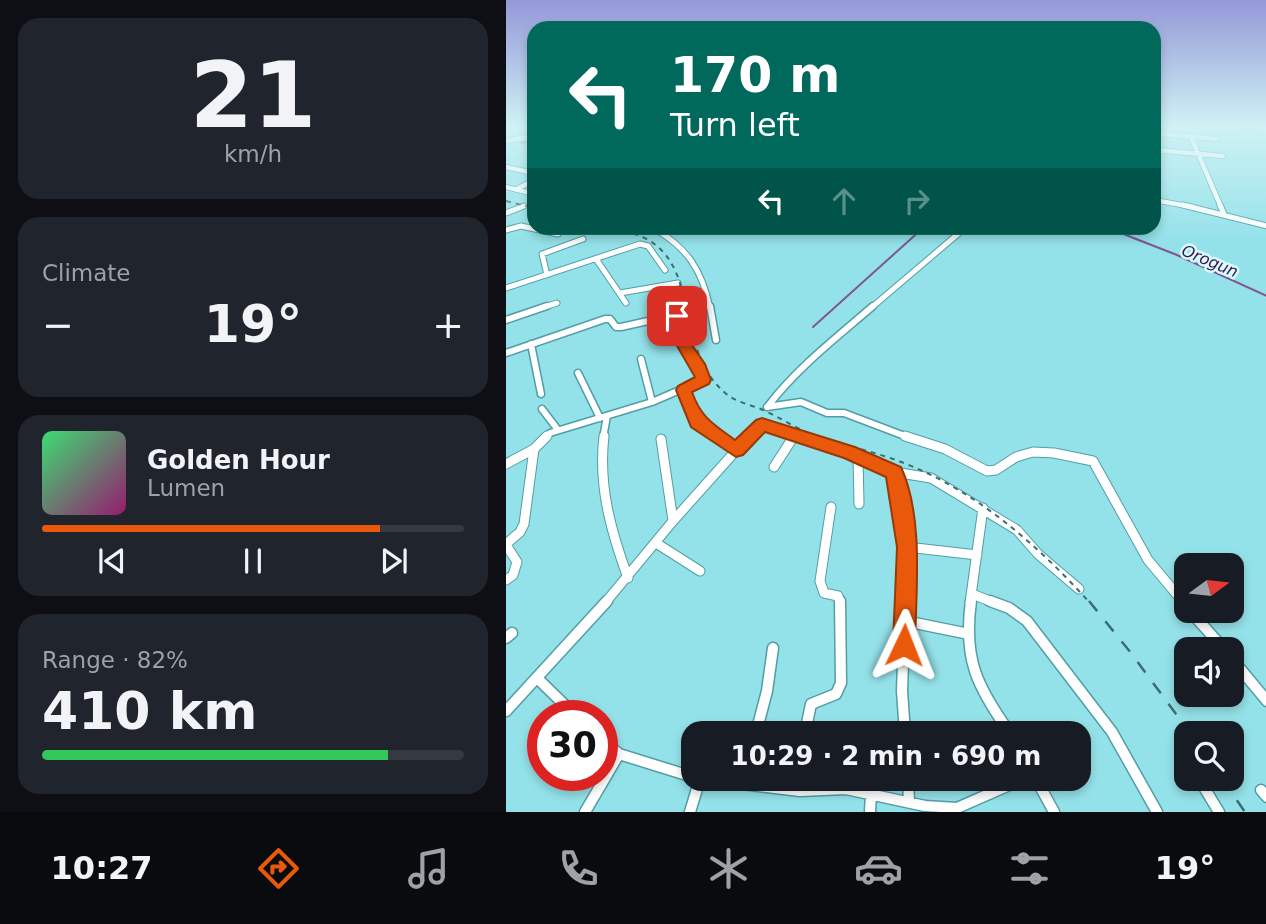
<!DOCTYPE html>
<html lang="en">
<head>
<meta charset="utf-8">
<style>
	body { margin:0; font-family:"DejaVu Sans",sans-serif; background:#20242c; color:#f1f3f6; height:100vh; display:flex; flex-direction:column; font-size:26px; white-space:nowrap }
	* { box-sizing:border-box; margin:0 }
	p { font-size:23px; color:#9ea1a6 }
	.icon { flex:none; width:38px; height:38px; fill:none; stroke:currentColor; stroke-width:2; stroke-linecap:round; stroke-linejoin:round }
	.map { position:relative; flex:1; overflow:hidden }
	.details { display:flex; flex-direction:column; gap:18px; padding:18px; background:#0d0f14; width:506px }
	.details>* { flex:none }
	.banner { position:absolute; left:21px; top:21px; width:634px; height:214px; border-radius:21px; box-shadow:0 4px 10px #0003; background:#00695c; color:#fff; overflow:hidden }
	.needle { width:46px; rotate:75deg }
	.controls { position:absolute; left:668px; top:553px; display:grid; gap:14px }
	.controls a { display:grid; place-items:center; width:70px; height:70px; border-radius:14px; background:#171b24; box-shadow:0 4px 10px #0003; font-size:35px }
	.speed { position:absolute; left:21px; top:700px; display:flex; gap:14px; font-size:35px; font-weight:700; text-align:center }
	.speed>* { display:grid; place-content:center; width:91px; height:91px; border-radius:50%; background:#171b24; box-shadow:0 4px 10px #0003; line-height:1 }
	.speed .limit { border:10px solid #d22; background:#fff; color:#111 }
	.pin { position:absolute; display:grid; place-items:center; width:60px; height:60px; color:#fff; margin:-30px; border-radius:14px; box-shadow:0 4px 10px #0006 }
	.me { position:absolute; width:77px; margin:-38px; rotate:2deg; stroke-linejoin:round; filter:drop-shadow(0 0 5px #0008) }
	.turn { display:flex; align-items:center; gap:24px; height:147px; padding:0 28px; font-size:32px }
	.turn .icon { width:91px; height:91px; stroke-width:2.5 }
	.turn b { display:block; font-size:49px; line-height:60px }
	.lanes { display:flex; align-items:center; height:66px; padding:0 28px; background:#0003; justify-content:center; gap:35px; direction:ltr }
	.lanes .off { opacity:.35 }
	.big { font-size:52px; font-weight:800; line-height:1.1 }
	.details .tile { flex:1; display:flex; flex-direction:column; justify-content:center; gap:10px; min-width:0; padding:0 24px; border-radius:21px; background:#20242c }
	.details .dial { align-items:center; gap:0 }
	.dial b { font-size:91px; line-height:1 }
	.song { display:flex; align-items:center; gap:21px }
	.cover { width:84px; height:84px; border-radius:10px; background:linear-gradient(135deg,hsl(140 70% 55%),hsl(320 70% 35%)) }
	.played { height:7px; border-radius:4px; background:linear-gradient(90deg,#ea580c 80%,#363941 80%) }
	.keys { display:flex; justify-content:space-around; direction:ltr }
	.heat { display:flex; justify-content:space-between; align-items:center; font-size:38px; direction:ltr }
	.charge { height:10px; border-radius:5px; background:linear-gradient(90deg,#34c759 82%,#363941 0) }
	.trip { position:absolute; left:175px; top:721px; width:410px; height:70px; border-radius:21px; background:#171b24; box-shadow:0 4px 10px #0003; font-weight:800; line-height:70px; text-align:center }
	.dock { display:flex; height:112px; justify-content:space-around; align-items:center; background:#090b0e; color:#9ea1a6 }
	.dock .icon { width:49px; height:49px }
	.dock .on { color:#ea580c }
	.dock b { font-size:32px; color:#f1f3f6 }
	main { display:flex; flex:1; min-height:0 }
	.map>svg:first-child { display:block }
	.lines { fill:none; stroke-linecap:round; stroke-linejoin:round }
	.stream { stroke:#815692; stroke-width:2 }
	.minor-far4-casing { stroke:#519ea5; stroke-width:6 }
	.minor-far3-casing { stroke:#519ea5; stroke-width:7 }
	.minor-far2-casing { stroke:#519ea5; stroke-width:9 }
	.minor-far1-casing { stroke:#519ea5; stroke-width:11 }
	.minor-casing { stroke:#519ea5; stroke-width:13 }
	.minor-far4 { stroke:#fff; stroke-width:4.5 }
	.minor-far3 { stroke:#fff; stroke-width:5 }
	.minor-far2 { stroke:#fff; stroke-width:6 }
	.minor-far1 { stroke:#fff; stroke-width:9 }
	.minor { stroke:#fff; stroke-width:10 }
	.rail-far1 { stroke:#3b6e72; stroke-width:2; stroke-dasharray:5 5; stroke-linecap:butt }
	.rail { stroke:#3b6e72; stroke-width:2.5; stroke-dasharray:13 13; stroke-linecap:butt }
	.route { fill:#ea580c; stroke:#983908; stroke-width:2 }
	.labels { text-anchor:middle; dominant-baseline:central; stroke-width:5; stroke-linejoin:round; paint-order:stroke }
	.far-water-label { font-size:16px; font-style:italic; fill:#411147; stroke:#d6fbff }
</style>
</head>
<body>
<main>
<section class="details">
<div class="tile dial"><b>21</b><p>km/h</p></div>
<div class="tile"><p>Climate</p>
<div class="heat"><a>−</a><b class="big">19°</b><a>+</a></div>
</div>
<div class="tile">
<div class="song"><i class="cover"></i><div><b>Golden Hour</b><p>Lumen</p></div></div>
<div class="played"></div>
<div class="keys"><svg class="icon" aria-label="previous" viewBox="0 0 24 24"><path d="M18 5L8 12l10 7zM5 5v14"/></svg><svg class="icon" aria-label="pause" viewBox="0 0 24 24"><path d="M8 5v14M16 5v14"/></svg><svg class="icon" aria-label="next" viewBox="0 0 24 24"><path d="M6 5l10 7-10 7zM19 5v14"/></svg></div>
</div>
<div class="tile"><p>Range · 82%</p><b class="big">410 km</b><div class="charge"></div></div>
</section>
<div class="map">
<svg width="761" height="812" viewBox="0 0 761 812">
	<rect width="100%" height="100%" fill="#94e2e9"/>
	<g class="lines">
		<path class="stream" d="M718,126l33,4
			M15,143l13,-3
			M602,228l69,27 90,41
			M307,327l110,-99"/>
		<g class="minor-far4-casing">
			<path id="minor-far4" d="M648,133l62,6
				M685,137l30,70
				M0,141l28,-5
				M650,150l67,6
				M0,167l28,6
				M0,187l28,7
				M11,189l17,-9
				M648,200l39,7"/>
		</g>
		<g class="minor-far3-casing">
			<path id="minor-far3" d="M677,205l84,21
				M714,205l4,9
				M0,213l18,-7
				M147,228c34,19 49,42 57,80
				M0,230l15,-4 37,8
				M90,259l30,44
				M41,275l-5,-21 41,-15
				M0,288l134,-44 8,2 17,24
				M114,293l58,-10
				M35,308l16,-5
				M365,308l94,-80"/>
		</g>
		<g class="minor-far2-casing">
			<path id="minor-far2" d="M204,306l6,34
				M0,320l41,-14
				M25,344l10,50
				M0,353l99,-34h5l6,8h5l54,-12 3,2 2,22 19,29 4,12 -51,22 -102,31 -5,5
				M135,359l11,43
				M72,373l22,45
				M177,390l14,32 22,16
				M262,406c30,-39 68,-68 105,-100
				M261,407l34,-5 26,11h17l66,25
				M36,409l16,21
				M97,438l4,-22
				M242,438l11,-13 42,13
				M287,438l2,-3"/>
		</g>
		<g class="minor-far1-casing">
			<path id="minor-far1" d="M98,436c-6,50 7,95 24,142
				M210,436l20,14
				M290,436l53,16 45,20 37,6 86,52 21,24 41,35
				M399,436l40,13 42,22 9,-1 20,-13 17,-5 21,1 39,8 55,99 36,43
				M155,439l12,82
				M352,456l1,48
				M0,464l28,-15 13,-13
				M268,467l20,-31
				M388,472l13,75 -2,56
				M325,507l-11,74 4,12 14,3 2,7
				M150,543l44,28
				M0,544l14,-12 4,-8 10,-75
				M0,545l11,17 -4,13 -7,5
				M401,547l70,8
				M466,594l23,9
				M99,603l68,-82 76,-85
				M464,603l13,-95"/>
		</g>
		<g class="minor-casing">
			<path id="minor" d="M465,601c-8,58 6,86 39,132
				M484,601l19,7 18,13 85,111 45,80
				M677,601l4,5
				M684,611l34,38
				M399,621l64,13
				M0,638l6,-5
				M726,659l35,42
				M31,678l39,38
				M0,711l101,-110
				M250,733l11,-42 6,-43
				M299,733l6,-29 25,-10 5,-11 -1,-82
				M399,733l-3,-42 3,-90
				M96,739l17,15 74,23
				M193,779l101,12 46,-2 79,17 32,2 66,-29
				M402,779l1,23
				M530,779l18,33
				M693,779l20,33
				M755,790l6,7
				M294,791l1,-12
				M79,812l34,-58
				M184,812l10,-33
				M364,812l1,-19"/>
		</g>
		<use href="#minor-far4" class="minor-far4"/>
		<use href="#minor-far3" class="minor-far3"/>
		<use href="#minor-far2" class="minor-far2"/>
		<use href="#minor-far1" class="minor-far1"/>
		<use href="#minor" class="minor"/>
		<path class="rail-far1" d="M0,201l28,7
			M108,228c13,4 28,7 39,15 47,33 22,112 76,153 10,7 23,9 34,14 16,7 31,17 47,24 28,10 58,16 86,26 77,28 140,83 194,143"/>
		<path class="rail" d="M583,601l42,52 59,80
			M716,779l23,33"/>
	</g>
	<linearGradient id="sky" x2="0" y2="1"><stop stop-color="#9598d8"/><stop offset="0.53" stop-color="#cff2f5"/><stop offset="1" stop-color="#cff2f5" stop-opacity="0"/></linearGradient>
	<rect width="761" height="240" fill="url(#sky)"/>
	<path class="route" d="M171,311l7,5 3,22 18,26 6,16 -2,4 -17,8c8,23 19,31 39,45l4,3 21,-20 6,-2 93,29 46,20c23,50 15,123 14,178l-3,8 -8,3 -8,-3 -3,-8 4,-98 -11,-70 -42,-19 -79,-26 -22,23 -7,2 -45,-30 -15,-37 2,-4 17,-9 -22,-38 -3,-23z"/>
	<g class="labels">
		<g class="far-water-label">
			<text transform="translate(704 261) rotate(23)">Orogun</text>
		</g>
	</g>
</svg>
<div class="controls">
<a><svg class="needle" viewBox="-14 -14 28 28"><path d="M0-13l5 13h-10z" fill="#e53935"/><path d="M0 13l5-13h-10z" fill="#9ea1a6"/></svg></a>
<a><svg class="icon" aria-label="sound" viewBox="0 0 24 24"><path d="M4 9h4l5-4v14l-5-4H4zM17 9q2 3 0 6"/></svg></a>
<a><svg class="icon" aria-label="search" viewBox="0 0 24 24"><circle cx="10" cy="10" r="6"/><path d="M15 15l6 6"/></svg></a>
</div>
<div class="speed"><div class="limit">30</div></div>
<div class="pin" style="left:171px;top:316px;background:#d93025"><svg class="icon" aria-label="arrive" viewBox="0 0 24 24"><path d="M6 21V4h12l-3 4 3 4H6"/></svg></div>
<svg class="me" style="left:398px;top:645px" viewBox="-20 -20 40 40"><path d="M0-17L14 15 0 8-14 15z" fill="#ea580c" stroke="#fff" stroke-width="4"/></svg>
<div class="trip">10:29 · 2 min · 690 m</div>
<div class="banner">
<div class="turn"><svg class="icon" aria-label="left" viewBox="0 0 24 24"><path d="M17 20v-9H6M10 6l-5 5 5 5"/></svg><div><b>170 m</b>Turn left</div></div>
<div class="lanes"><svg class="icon" aria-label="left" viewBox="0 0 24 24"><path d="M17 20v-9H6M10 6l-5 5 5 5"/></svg><svg class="icon off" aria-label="ahead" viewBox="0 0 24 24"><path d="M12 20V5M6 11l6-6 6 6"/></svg><svg class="icon off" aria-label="right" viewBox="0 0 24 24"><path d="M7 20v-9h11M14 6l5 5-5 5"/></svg></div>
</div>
</div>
</main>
<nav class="dock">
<b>10:27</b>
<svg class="icon on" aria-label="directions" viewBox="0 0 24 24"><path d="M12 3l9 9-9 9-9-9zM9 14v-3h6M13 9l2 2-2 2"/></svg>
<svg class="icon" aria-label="music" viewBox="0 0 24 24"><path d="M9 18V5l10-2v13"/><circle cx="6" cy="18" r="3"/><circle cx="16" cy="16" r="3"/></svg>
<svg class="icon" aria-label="phone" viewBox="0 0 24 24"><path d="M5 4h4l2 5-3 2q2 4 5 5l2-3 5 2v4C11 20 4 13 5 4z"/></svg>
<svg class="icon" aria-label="climate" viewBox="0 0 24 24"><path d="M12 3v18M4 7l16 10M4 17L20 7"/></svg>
<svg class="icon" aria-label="car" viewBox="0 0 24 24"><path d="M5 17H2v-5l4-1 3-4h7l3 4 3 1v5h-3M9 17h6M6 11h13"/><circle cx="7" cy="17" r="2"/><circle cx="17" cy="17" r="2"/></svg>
<svg class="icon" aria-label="filters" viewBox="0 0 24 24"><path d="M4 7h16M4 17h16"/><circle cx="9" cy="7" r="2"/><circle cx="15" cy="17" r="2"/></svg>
<b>19°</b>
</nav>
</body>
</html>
